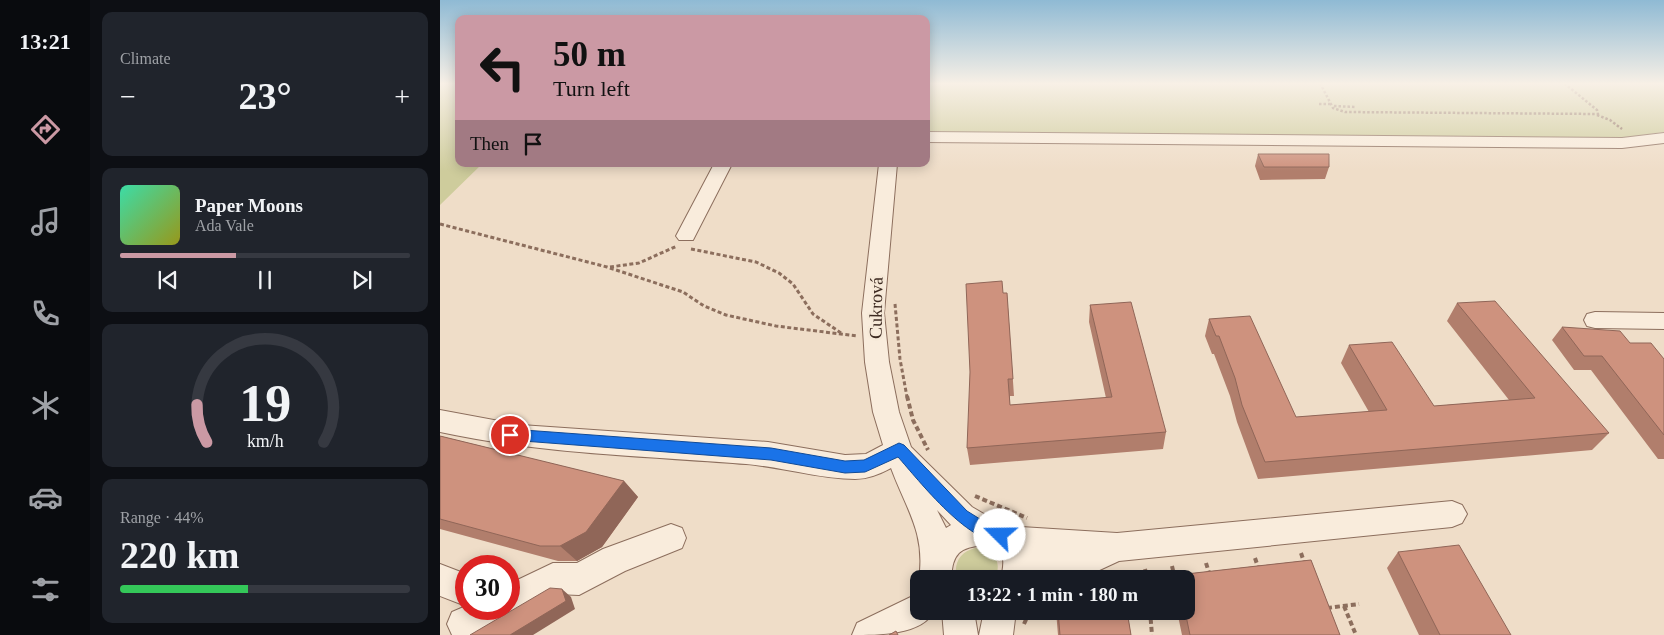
<!DOCTYPE html>
<html lang="en">
<head>
<meta charset="utf-8">
<style>
	body { margin:0; font-family:Georgia,serif; background:#20242c; color:#f1f3f6; height:100vh; display:flex; flex-direction:column; font-size:19px; white-space:nowrap }
	* { box-sizing:border-box; margin:0 }
	p { font-size:16px; color:#9ea1a6 }
	.icon { flex:none; width:28px; height:28px; fill:none; stroke:currentColor; stroke-width:2; stroke-linecap:round; stroke-linejoin:round }
	.map { position:relative; flex:1; overflow:hidden }
	.side { display:flex; flex-direction:column; gap:12px; padding:12px; background:#0d0f14; width:350px }
	.side>* { flex:none }
	.top-card { position:absolute; left:15px; top:15px; width:475px; height:152px; border-radius:10px; box-shadow:0 2px 12px #0003; background:#cb99a4; color:#111; overflow:hidden }
	.speed { position:absolute; left:15px; top:555px; display:flex; gap:10px; font-size:25px; font-weight:700; text-align:center }
	.speed>* { display:grid; place-content:center; width:65px; height:65px; border-radius:50%; background:#171b24; box-shadow:0 2px 12px #0003; line-height:1 }
	.speed .limit { border:8px solid #d22; background:#fff; color:#111 }
	.pin { position:absolute; display:grid; place-items:center; width:42px; height:42px; color:#fff; margin:-21px; border:2px solid #fff; border-radius:50%; box-shadow:0 1px 5px #0007 }
	.me { position:absolute; width:55px; margin:-28px; rotate:292deg; stroke-linejoin:round; filter:drop-shadow(0 0 4px #0008) }
	.turn { display:flex; align-items:center; gap:18px; height:105px; padding:0 15px; font-size:22px }
	.turn .icon { width:65px; height:65px; stroke-width:2.5 }
	.turn b { display:block; font-size:35px; line-height:42px }
	.then { display:flex; align-items:center; height:48px; padding:0 15px; background:#0003; gap:10px; font-size:19px }
	.big { font-size:38px; font-weight:700; line-height:1.1 }
	.side .card { flex:1; display:flex; flex-direction:column; justify-content:center; gap:8px; min-width:0; padding:0 18px; border-radius:10px; background:#20242c }
	.side .dial { align-items:center; gap:0 }
	.dial svg { height:130px; overflow:visible; fill:none; stroke:#363941; stroke-width:7; stroke-linecap:round; text-anchor:middle }
	.dial text { fill:#f1f3f6; stroke:none }
	.song { display:flex; align-items:center; gap:15px }
	.cover { width:60px; height:60px; border-radius:8px; background:linear-gradient(135deg,hsl(160 70% 55%),hsl(60 70% 35%)) }
	.played { height:5px; border-radius:2px; background:linear-gradient(90deg,#cb99a4 40%,#363941 40%) }
	.keys { display:flex; justify-content:space-around; direction:ltr }
	.heat { display:flex; justify-content:space-between; align-items:center; font-size:28px; direction:ltr }
	.charge { height:8px; border-radius:4px; background:linear-gradient(90deg,#34c759 44%,#363941 0) }
	.trip { position:absolute; left:470px; top:570px; width:285px; height:50px; border-radius:10px; background:#171b24; box-shadow:0 2px 12px #0003; font-weight:700; line-height:50px; text-align:center }
	main { display:flex; flex:1; min-height:0 }
	.menu { display:flex; flex-direction:column; width:90px; justify-content:space-around; align-items:center; background:#090b0e; color:#9ea1a6 }
	.menu .icon { width:35px; height:35px }
	.menu .on { color:#cb99a4 }
	.menu b { font-size:22px; color:#f1f3f6 }
	.map>svg:first-child { display:block }
	.green { fill:#cecc9c }
	.lines { fill:none; stroke-linecap:round; stroke-linejoin:round }
	.minor-casing { stroke:#8c6e5d; stroke-width:2 }
	.path-far2 { stroke:#8c6e5d; stroke-width:2.5; stroke-dasharray:2.5 2; stroke-linecap:butt }
	.path-far1 { stroke:#8c6e5d; stroke-width:3; stroke-dasharray:4 2.5; stroke-linecap:butt }
	.path { stroke:#8c6e5d; stroke-width:4; stroke-dasharray:5 3; stroke-linecap:butt }
	.minor { fill:#f9ecdc; fill-rule:evenodd }
	.wall { fill:#b17e6c }
	.shaded-wall { fill:#906658 }
	.building { fill:#ce927e; stroke:#906658 }
	.route { fill:#1a73e8; stroke:#114b97 }
	.labels { text-anchor:middle; dominant-baseline:central; stroke-width:5; stroke-linejoin:round; paint-order:stroke }
	.street-label { font-size:18px; fill:#3c2920; stroke:#f6e9d8 }
</style>
</head>
<body>
<main>
<nav class="menu">
<b>13:21</b>
<svg class="icon on" aria-label="directions" viewBox="0 0 24 24"><path d="M12 3l9 9-9 9-9-9zM9 14v-3h6M13 9l2 2-2 2"/></svg>
<svg class="icon" aria-label="music" viewBox="0 0 24 24"><path d="M9 18V5l10-2v13"/><circle cx="6" cy="18" r="3"/><circle cx="16" cy="16" r="3"/></svg>
<svg class="icon" aria-label="phone" viewBox="0 0 24 24"><path d="M5 4h4l2 5-3 2q2 4 5 5l2-3 5 2v4C11 20 4 13 5 4z"/></svg>
<svg class="icon" aria-label="climate" viewBox="0 0 24 24"><path d="M12 3v18M4 7l16 10M4 17L20 7"/></svg>
<svg class="icon" aria-label="car" viewBox="0 0 24 24"><path d="M5 17H2v-5l4-1 3-4h7l3 4 3 1v5h-3M9 17h6M6 11h13"/><circle cx="7" cy="17" r="2"/><circle cx="17" cy="17" r="2"/></svg>
<svg class="icon" aria-label="filters" viewBox="0 0 24 24"><path d="M4 7h16M4 17h16"/><circle cx="9" cy="7" r="2"/><circle cx="15" cy="17" r="2"/></svg>
</nav>
<section class="side">
<div class="card"><p>Climate</p>
<div class="heat"><a>−</a><b class="big">23°</b><a>+</a></div>
</div>
<div class="card">
<div class="song"><i class="cover"></i><div><b>Paper Moons</b><p>Ada Vale</p></div></div>
<div class="played"></div>
<div class="keys"><svg class="icon" aria-label="previous" viewBox="0 0 24 24"><path d="M18 5L8 12l10 7zM5 5v14"/></svg><svg class="icon" aria-label="pause" viewBox="0 0 24 24"><path d="M8 5v14M16 5v14"/></svg><svg class="icon" aria-label="next" viewBox="0 0 24 24"><path d="M6 5l10 7-10 7zM19 5v14"/></svg></div>
</div>
<div class="card dial"><svg viewBox="0 0 100 80">
<path d="M14 69A42 42 0 1 1 86 69"/>
<path d="M14 69A42 42 0 0 1 8 46" stroke="#cb99a4"/>
<text x="50" y="56" font-size="32" font-weight="700">19</text>
<text x="50" y="72" font-size="11">km/h</text>
</svg></div>
<div class="card"><p>Range · 44%</p><b class="big">220 km</b><div class="charge"></div></div>
</section>
<div class="map">
<svg width="1224" height="635" viewBox="0 0 1224 635">
	<rect width="100%" height="100%" fill="#efddc8"/>
	<path class="green" d="M0,83h19v81h23l-42,41z
		M486,83h738v49l-51,7 -687,-7z
		M535,548c18,1 29,14 19,31h-37c-4,-16 3,-27 18,-31z"/>
	<g class="lines">
		<g class="minor-casing">
			<path id="minor" d="M486,132l696,6 42,-5v10l-42,5 -696,-6z
				M274,164h18l-39,76h-14l-3,-4z
				M439,164h18l-13,149 5,49 10,50 12,35 61,60 22,13 27,7 96,6 335,-32 10,4 5,9 -5,9 -10,4 -333,34 -28,13 -18,5h-72c1,-6 3,-14 2,-20 -4,-18 -34,-15 -44,-6 -7,7 -7,17 -8,26h-32c7,-46 -13,-70 -28,-111 -11,6 -23,11 -36,11 -36,0 -73,-12 -109,-15 -103,-8 -205,-10 -306,-32v-22l81,15 247,17 77,13 21,-1 17,-9 -10,-33 -8,-50 -3,-49zM497,510l14,15 -5,3z
				M1155,312l69,1v16l-69,-1 -8,-2 -3,-6 3,-6z
				M231,524l11,4 4,10 -4,10 -57,23 -46,24 -23,-1 -36,18 -13,5 -1,4 -29,14h-25l-5,-11 5,-12 14,-6 -26,-10v-32l26,10v35h43v-25l44,-21h24l26,-14z
				M479,593v18h15c-12,24 -55,24 -82,24l5,-12z
				M502,611h32l4,24h-34z
				M544,611h32l-3,24h-34z"/>
		</g>
		<path class="path-far2" d="M880,83l13,25 12,4 253,2 -1,-4 -33,-27
			M879,104h12
			M894,106l22,1
			M1157,115l13,5 12,9"/>
		<path class="path-far1" d="M0,224l167,43 76,25 21,14 22,9 50,11 81,10
			M251,249l65,13 23,11 14,11 20,30 28,19
			M170,267l29,-4 38,-17
			M455,304l5,55 7,38"/>
		<path class="path" d="M467,396l6,24 15,30
			M535,496l52,22
			M861,553l4,12
			M815,558l4,12
			M766,563l4,13
			M732,566l3,13
			M705,569l2,10
			M904,606l12,29
			M887,608l32,-4
			M710,611l2,24
			M584,624l6,-13"/>
		<use href="#minor" class="minor"/>
	</g>
	<path class="wall" d="M818,154l71,13 -4,12 -65,1 -5,-14z
		M563,293h4l7,103h-4v9l96,-7 -17,-76 1,-17 76,127 -3,17 -193,16 -3,-17z
		M1017,303l152,130 -17,17 -334,29 -21,-57 -7,-26 -16,-42h-2l-7,-18 4,-17 87,98 73,-5 -28,-49 8,-18 85,61 75,-6 -62,-79z
		M1122,327l68,16 34,16v100h-6l-67,-89h-17l-22,-30z
		M0,436l184,45 14,16 -36,50 -25,14h-19l-118,-32z
		M958,552l113,83h-92l-32,-67z
		M871,560l29,75h-158l-5,-24h9v-32h-10l1,-4z
		M616,611h71l4,24h-73z"/>
	<path class="shaded-wall" d="M184,481l14,16 -36,50 -25,14 -17,-15z
		M122,589l9,8 4,12 -42,26h-23z"/>
	<path class="building" d="M818,154h71v13h-65z
		M562,281l1,12h4l6,86h-5l2,26 102,-8 -22,-92 41,-3 35,130 -199,16 3,-76 -4,-88z
		M1055,301l114,132 -344,29 -23,-57 -7,-27 -16,-42h-3l-7,-17 41,-3 46,101 91,-7 -38,-65 43,-3 42,64 101,-8 -78,-95z
		M1122,327l58,4 10,12h21l13,16v76l-62,-79h-18z
		M0,436l184,45 -38,51 -26,14h-20l-100,-27z
		M1019,545l52,90h-71l-42,-83z
		M871,560l29,75h-150l-5,-24h1v-32h-9v-4z
		M110,588l12,1 4,12 -56,34h-40z
		M618,611h69l4,24h-71z
		M456,631l2,4h-9z"/>
	<linearGradient id="sky" x2="0" y2="1"><stop stop-color="#8fbad4"/><stop offset="0.49" stop-color="#f8f0e6"/><stop offset="1" stop-color="#f8f0e6" stop-opacity="0"/></linearGradient>
	<rect width="1224" height="171" fill="url(#sky)"/>
	<path class="route" d="M70,429l261,19 74,13 19,-1 35,-17 5,2 63,66 21,13 18,6 2,5 -2,5c-32,12 -89,-62 -108,-83l-33,15 -20,1 -74,-13 -261,-20 -5,-1 -1,-4 1,-4z"/>
	<g class="labels">
		<g class="street-label">
			<text transform="translate(436 308) rotate(-89)">Cukrová</text>
		</g>
	</g>
</svg>
<div class="speed"><div class="limit">30</div></div>
<div class="pin" style="left:70px;top:435px;background:#d93025"><svg class="icon" aria-label="arrive" viewBox="0 0 24 24"><path d="M6 21V4h12l-3 4 3 4H6"/></svg></div>
<svg class="me" style="left:560px;top:535px" viewBox="-20 -20 40 40"><circle r="19" fill="#fff"/><path d="M0-13L10 11 0 6-10 11z" fill="#1a73e8"/></svg>
<div class="trip">13:22 · 1 min · 180 m</div>
<div class="top-card">
<div class="turn"><svg class="icon" aria-label="left" viewBox="0 0 24 24"><path d="M17 20v-9H6M10 6l-5 5 5 5"/></svg><div><b>50 m</b>Turn left</div></div>
<div class="then">Then<svg class="icon" aria-label="arrive" viewBox="0 0 24 24"><path d="M6 21V4h12l-3 4 3 4H6"/></svg></div>
</div>
</div>
</main>
</body>
</html>
